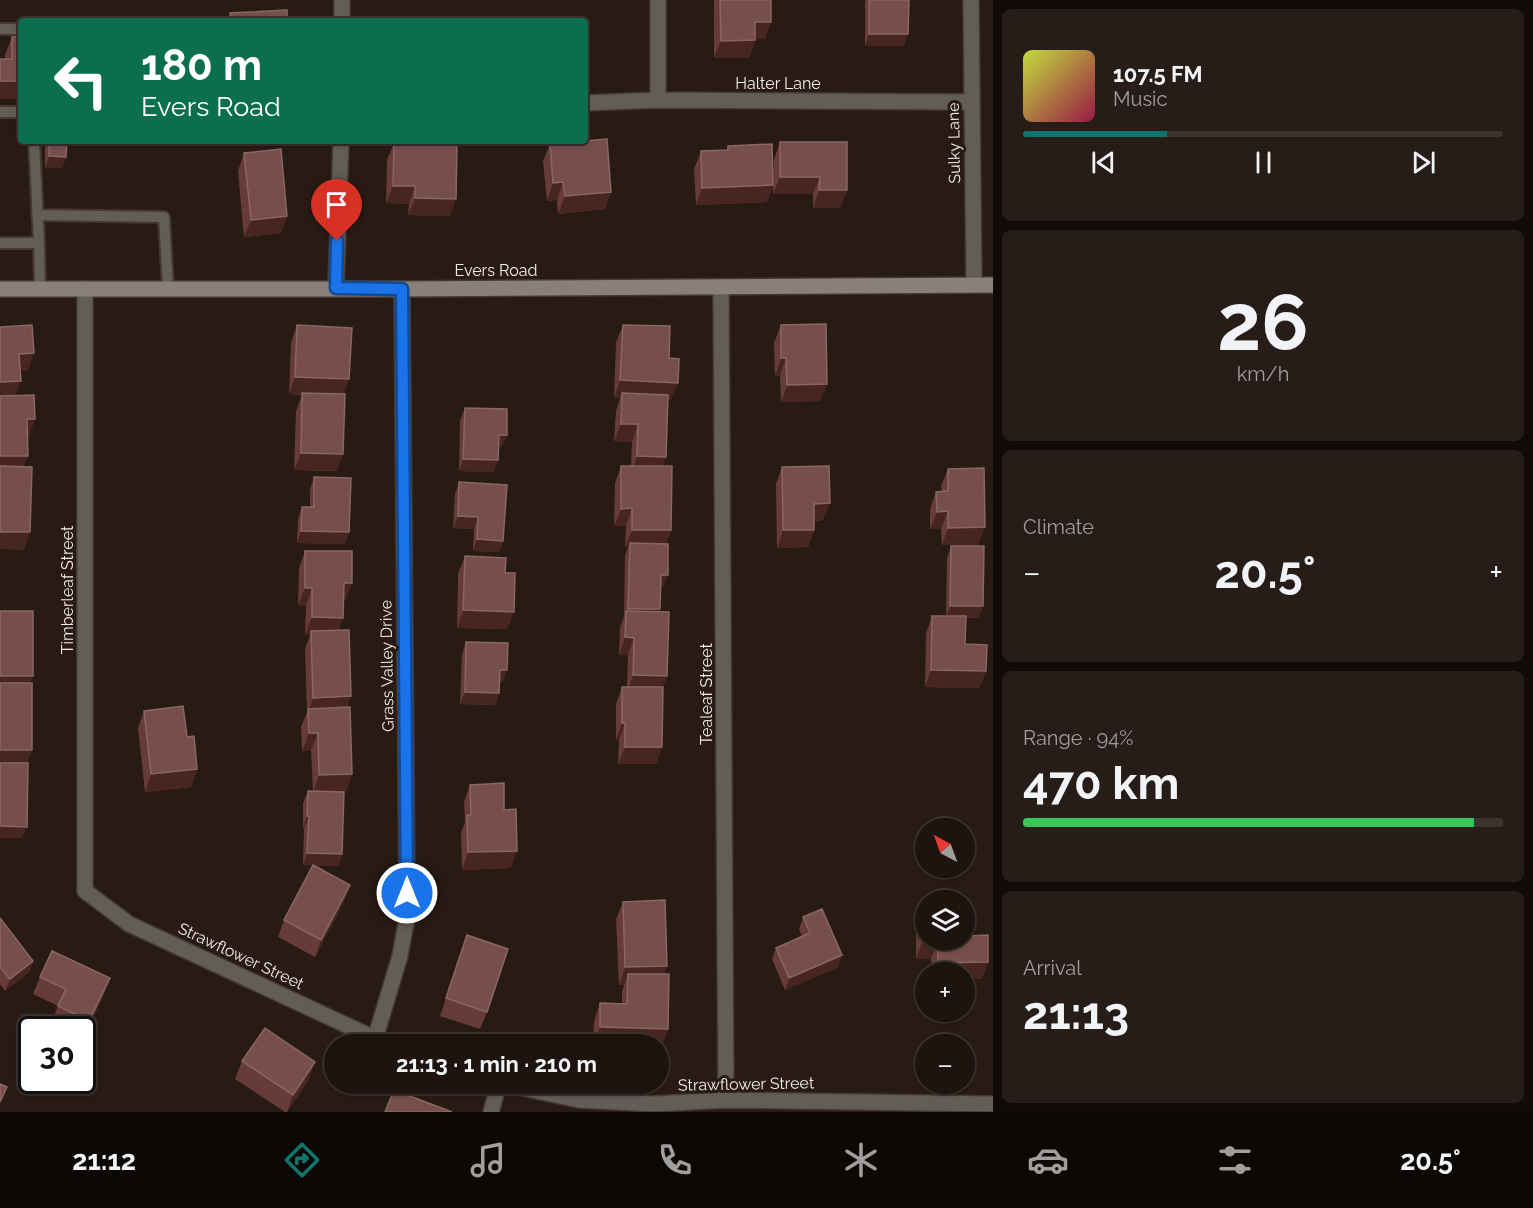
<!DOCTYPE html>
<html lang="en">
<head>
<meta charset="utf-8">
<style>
	body { margin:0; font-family:Raleway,sans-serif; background:#261d18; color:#f1f3f6; height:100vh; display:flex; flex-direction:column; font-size:22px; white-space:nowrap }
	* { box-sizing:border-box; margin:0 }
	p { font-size:20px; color:#a19e9e }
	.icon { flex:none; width:33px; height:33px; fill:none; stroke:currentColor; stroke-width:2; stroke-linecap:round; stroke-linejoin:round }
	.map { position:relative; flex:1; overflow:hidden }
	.drawer { display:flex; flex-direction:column; gap:9px; padding:9px; background:#100b08; width:540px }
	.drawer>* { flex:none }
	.guide { position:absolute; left:18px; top:18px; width:570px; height:126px; border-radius:6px; box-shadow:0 2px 4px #0004,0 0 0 2px #3c332f; background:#0b6e4f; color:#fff; overflow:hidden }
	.needle { width:39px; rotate:319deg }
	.fabs { position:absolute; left:915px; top:818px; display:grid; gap:12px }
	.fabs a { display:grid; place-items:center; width:60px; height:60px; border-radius:50%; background:#1e140f; box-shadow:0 2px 4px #0004,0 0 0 2px #3c332f; font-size:30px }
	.speed { position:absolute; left:18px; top:1016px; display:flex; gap:12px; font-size:30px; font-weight:700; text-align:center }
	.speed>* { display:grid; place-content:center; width:78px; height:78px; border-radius:50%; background:#1e140f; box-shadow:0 2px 4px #0004,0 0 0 2px #3c332f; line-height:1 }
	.speed .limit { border:3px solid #111; border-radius:9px; background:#fff; color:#111 }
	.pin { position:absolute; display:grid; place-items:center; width:51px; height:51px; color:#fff; margin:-62px -26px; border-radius:50% 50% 50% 0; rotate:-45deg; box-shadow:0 0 6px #0007 }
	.pin .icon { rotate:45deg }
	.me { position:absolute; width:66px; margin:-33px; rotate:0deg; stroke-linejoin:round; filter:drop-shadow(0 0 4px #0008) }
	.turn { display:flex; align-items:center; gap:21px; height:126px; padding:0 24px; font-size:27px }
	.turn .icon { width:78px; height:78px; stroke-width:2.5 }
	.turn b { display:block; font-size:42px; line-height:51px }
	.big { font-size:45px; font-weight:700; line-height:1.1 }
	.drawer .tile { flex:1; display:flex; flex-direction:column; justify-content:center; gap:9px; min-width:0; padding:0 21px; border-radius:9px; background:#261d18 }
	.drawer .dial { align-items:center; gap:0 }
	.dial b { font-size:78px; line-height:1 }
	.song { display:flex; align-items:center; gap:18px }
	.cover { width:72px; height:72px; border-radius:9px; background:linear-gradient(135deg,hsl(70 70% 55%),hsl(340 70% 35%)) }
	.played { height:6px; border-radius:3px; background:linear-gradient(90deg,#0f766e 30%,#3c332f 30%) }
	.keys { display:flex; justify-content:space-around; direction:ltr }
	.heat { display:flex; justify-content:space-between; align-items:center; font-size:33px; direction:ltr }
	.charge { height:9px; border-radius:4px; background:linear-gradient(90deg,#34c759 94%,#3c332f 0) }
	.trip { position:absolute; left:324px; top:1034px; width:345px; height:60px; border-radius:30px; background:#1e140f; box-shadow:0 2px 4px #0004,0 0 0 2px #3c332f; font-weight:700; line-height:60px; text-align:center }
	.menu { display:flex; height:96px; justify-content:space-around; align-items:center; background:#0c0806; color:#a19e9e }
	.menu .icon { width:42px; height:42px }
	.menu .active { color:#0f766e }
	.menu b { font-size:27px; color:#f1f3f6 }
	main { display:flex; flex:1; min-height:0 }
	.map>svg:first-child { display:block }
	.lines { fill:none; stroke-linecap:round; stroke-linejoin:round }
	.lane-casing { stroke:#453831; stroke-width:14 }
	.street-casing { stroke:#453831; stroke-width:18 }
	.secondary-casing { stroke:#453831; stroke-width:18 }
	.lane { stroke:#625d57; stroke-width:10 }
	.street { stroke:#625d57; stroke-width:15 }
	.secondary { stroke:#898178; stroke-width:15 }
	.wall { fill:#673b39 }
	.shaded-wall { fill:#472622 }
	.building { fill:#764e4c; stroke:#8a6664; stroke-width:1.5 }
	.route-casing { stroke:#114b97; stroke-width:15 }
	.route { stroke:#1a73e8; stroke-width:10 }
	.labels { text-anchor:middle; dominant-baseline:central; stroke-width:6; stroke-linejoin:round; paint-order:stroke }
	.street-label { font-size:16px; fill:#f4eae6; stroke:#281b14 }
</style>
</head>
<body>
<main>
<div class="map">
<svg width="993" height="1112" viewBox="0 0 993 1112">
	<rect width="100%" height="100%" fill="#281b14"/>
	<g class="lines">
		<g class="lane-casing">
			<path id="lane" d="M0,29h21
				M0,112h21
				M37,215l127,2 4,71
				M0,243h39l-5,-102
				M39,243l1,46"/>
		</g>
		<g class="street-casing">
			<path id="street" d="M342,0v21
				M658,0v100
				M971,0l3,285
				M585,103l73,-3 313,2
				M336,288l5,-147
				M721,288l5,812
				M85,289v602l44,33 258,120
				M375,1039l25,-83 6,-33 1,-30 -5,-604
				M500,1083l79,17 76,4 71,-4 267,4
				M491,1112l8,-29"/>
		</g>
		<g class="secondary-casing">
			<path id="secondary" d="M0,289h402l591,-4"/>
		</g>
		<use href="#lane" class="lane"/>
		<use href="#street" class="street"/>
		<use href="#secondary" class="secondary"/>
	</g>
	<path class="wall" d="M714,0h57l-6,39h-10l-6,19h-35z
		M865,0h44l-5,46h-39z
		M12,37h9v62h-21v-40h5v-4z
		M45,141h22l-1,16 -4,11h-17z
		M780,142l67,48 -7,18h-27v-14h-40v-9l-6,17 -71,3 -2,-36 7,-18 26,-1 1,-4 45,38 1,-25z
		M394,143l56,73 -42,-1 1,-11 -23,-1 1,-43z
		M550,144l55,65 -47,5 -1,-14 -10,1 -4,-40z
		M244,153l43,63 -6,17 -37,4 -6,-66z
		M297,325l47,69 -7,77 -43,-1 2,-59 6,-16 -13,-1 2,-51z
		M623,325l46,33 2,42h-3l-5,66 8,64 -5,14 -3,43h-3l-1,24 4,76 -1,60 -6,17h-38l1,-24h-3v-36l6,-17h5l1,-32h-9l1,-27 4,-12 1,-61 3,-8h-3l1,-21h-12l1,-43 6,-17h10l1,-24 -18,-1 2,-30 4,-13h-6l2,-56z
		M781,325l46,59 -7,17 -39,1 -1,-26h-5l-1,-33z
		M465,408l37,39h-4v13l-5,12 -34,-1 1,-51z
		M782,467l41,53 -9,1v9l-6,17 -31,1 -1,-64z
		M948,469l30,76h-36l-1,-16h-11v-20l6,-17h6l-1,-6z
		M314,477l31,67 -48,-1 1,-24 4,-12h8v-18z
		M459,482l44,59 -4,11 -26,-1 1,-22 -21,-1 2,-34z
		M951,546l28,72h-14v26l21,27 -7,17 -54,-1 1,-54 6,-17h14l1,-58z
		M305,551l47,32 -7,17h-2l-4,30 8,77 5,67 -6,17 -20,1 16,62 -4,12 -35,-1 1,-37h-1v-25l5,-12h5l-2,-41 -9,1 -1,-24 6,-15 -2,-63 5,-14h-5l1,-29 -8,-1 1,-37z
		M465,556l40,17 2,56 -50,-1 1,-54z
		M466,642l37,40h-4v11l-4,12 -35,-1 2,-50z
		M144,711l43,26 10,32 -6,18 -46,5 -7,-64z
		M470,785l34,25 7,58 -49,2 -1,-37 4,-11 -1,-20z
		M344,902l-29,55 -37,-20 6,-17z
		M623,902l44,64 -3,8 4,55 -6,17h-4v-2h-65l1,-23 6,-18 22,1v-13l2,-6h-5l-3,-66z
		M922,907l45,29 21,26 -6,17 -18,-7h-32l-1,-13h-15v-35z
		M803,917l35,50 -53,23 -13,-31 4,-11 26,-11 -3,-8z
		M0,918l33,43 -4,11 -24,19 -5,-7z
		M467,935l20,77 -7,17 -40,-13z
		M40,977l63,19 -20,43 -1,-10h-19l-12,-5 7,-18 -25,-12z
		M242,1061l67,18 -22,33h-2l-50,-33z"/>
	<path class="shaded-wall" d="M755,22h16l-6,17h-17z
		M869,34h39l-4,12h-39z
		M755,40l-6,18h-35l7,-17z
		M0,81h21v18h-21z
		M49,156l17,1 -4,11h-17z
		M780,177h40l-7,17h-40z
		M563,182l-6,18 -10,1 6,-18z
		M773,185l-6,17 -71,3 6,-17z
		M393,186h22l-6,18 -23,-1z
		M819,190h28l-7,18h-27z
		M611,192l-6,17 -47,5 7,-18z
		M415,198l41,1 -6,17 -42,-1z
		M287,216l-6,17 -37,4 7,-17z
		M34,353l-6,18h-15l6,-17z
		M781,358h5l-6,18h-5z
		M295,377l54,2 -6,18 -54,-3z
		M620,380l58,3 -7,17 -49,-2v-5l-2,5h-6z
		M21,381l-7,17 -14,1v-17z
		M827,384l-7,17 -39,1 6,-17z
		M27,419h8l-6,18h-8z
		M621,424h17l-6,18 -18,-1z
		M499,435h8l-5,12h-8z
		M301,453l42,1 -6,17 -43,-1z
		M0,456h28l-7,17 -21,1z
		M637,456l29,1 -6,17 -29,-1z
		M463,459l35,1 -5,12 -34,-1z
		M830,503l-7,17 -16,1 7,-17z
		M632,508l-6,18h-12l7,-17z
		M948,511l-7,18h-11l7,-17z
		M458,516l20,1 -4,12 -21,-1z
		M985,527l-7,18h-36l6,-17z
		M632,530h39l-6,17 -35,-4 -2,4h-3z
		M783,530h31l-6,17 -31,1z
		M301,531l48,1 -4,12 -48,-1z
		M0,532h30l-6,18 -24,-1z
		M477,539l26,2 -4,11 -26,-1z
		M661,575h7l-5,12h-7z
		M344,583h8l-7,17h-8z
		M305,588h7l-6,18 -8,-1z
		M950,606h33l-4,12 -33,-1z
		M628,609h32l-4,12 -30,-5z
		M463,610l51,2 -7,17 -50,-1z
		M312,617l31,1 -6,17 -26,-4 -1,4h-5z
		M625,637l9,1 -6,17h-9z
		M500,670h7l-4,12h-8z
		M931,670l55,1 -7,17 -54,-1z
		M633,675l34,1 -6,17h-34z
		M0,676h33l-7,18h-26z
		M465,692l34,1 -4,12 -35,-1z
		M351,696l-6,18 -37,-1 5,-15z
		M622,723h3l-6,17h-3z
		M309,733h9l-7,17 -9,1z
		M625,747h37l-6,17h-38z
		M0,750h32l-6,17h-26z
		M197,769l-6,18 -46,5 6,-18z
		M352,774l-6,17 -33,1 6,-17z
		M307,816h2l-5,12h-1z
		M0,826l27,1 -5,11h-22z
		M517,851l-6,17 -49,2 6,-18z
		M307,853l35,1 -4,12 -35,-1z
		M350,885l-6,17 -29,55 6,-17z
		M922,942h16l-7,17h-15z
		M842,955l-4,12 -53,23 4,-12z
		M33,961l-4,11 -24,19 5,-12z
		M988,962l-6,17h-18v-7h-29l3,-9z
		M667,966l-6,17 -33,-9 -4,11h-5l6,-18z
		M110,978l-7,18 -20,43 6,-18z
		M600,1027l68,2 -6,17h-4v-2h-64z
		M315,1062l-6,17 -22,33 6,-17z"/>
	<path class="building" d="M720,0h51v22h-16v18l-34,1z
		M869,0h40l-1,34h-39z
		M287,10v11h-56l-1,-8z
		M12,37h9v44h-21v-22h12z
		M607,139l4,53 -46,4 -2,-14 -10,1 -3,-39z
		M49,141h18l-1,16 -17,-1z
		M780,142h67v48h-28l1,-13h-40z
		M394,143h63l-1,56 -41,-1v-12h-22z
		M772,144l1,41 -71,3 -1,-37 27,-1v-4z
		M281,149l6,67 -36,4 -7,-67z
		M826,324l1,60 -40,1 -1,-27h-5v-33z
		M32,325l2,28 -15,1 2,27 -21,1v-55z
		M297,325l55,3 -3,51 -54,-2z
		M623,325l47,1 -1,32 10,1 -1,24 -58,-3z
		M302,393l43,1 -2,60 -42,-1z
		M622,393l46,2 -2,62 -29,-1 1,-32h-17z
		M34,395l1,24h-8l1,37h-28v-60z
		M465,408l42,1v26h-8l-1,25 -35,-1z
		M0,466l32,1 -2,65h-30z
		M621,466h51l-1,64h-39v-22l-11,1z
		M829,466l1,37 -16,1v26h-31l-1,-63z
		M984,468l1,59 -37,1v-17l-11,1 -1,-20 12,-1v-22z
		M314,477l37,1 -2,54 -48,-1 1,-24h12z
		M459,482l48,3 -4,56 -26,-2 1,-22 -20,-1z
		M630,543l38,1v31h-7l-1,34h-32z
		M951,546h33l-1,60h-33z
		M305,551h47v32h-8l-1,35 -31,-1v-29h-7z
		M465,556l41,2 -1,15h10l-1,39 -51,-2z
		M0,611h33v65h-33z
		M626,611l43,1 -2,64 -34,-1 1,-37 -9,-1z
		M932,616h34l-1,28 22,1 -1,26 -55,-1z
		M349,630l2,66 -38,2 -2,-67z
		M466,642l42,1 -1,27h-7l-1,23 -34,-1z
		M0,683h32v67h-32z
		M622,687h41l-1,60h-37v-24h-3z
		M183,706l4,31 7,-1 3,33 -46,5 -7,-63z
		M350,707l2,67 -33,1 -1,-42h-9l-1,-24z
		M0,763h28l-1,64 -27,-1z
		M504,783v27l12,-1 1,42 -49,1 -1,-37h4l-1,-30z
		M308,791l36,1 -2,62 -35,-1 2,-37h-2z
		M313,865l37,20 -29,55 -37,-20z
		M665,900l2,66 -42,1 -2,-65z
		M964,906h3v30l21,-1v27l-50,1v-21h-16v-35h4v32h38z
		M822,909l20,46 -53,23 -13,-30 34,-15 -7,-16z
		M0,918l33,43 -23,18 -10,-12z
		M467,935l41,14 -21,63 -41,-14z
		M52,951l58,27 -21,43 -31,-15 8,-17 -26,-12z
		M628,974h41l-1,55 -68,-2v-24l27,1z
		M265,1028l50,34 -22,33 -51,-34z
		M0,1084l7,3 -7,15z
		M394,1090l58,22h-67z"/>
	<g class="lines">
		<g class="route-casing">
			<path id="route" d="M337,241l-1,47 66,1 5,604"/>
		</g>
		<use href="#route" class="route"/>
	</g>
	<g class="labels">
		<g class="street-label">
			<text x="778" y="83">Halter Lane</text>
			<text transform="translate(954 143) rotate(-91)">Sulky Lane</text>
			<text x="496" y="270">Evers Road</text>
			<text transform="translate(67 590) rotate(-90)">Timberleaf Street</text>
			<text transform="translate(387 666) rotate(-91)">Grass Valley Drive</text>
			<text transform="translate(706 694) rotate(-90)">Tealeaf Street</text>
			<text transform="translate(241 956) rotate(25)">Strawflower Street</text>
			<text transform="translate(746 1084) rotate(-1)">Strawflower Street</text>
		</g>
	</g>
</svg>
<div class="fabs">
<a><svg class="needle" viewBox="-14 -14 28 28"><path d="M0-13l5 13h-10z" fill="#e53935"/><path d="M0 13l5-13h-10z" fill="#a19e9e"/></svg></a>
<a><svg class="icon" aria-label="layers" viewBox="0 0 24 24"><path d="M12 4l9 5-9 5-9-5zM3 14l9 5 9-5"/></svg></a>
<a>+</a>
<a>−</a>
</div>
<div class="speed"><div class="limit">30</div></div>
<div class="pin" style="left:337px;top:241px;background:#d93025"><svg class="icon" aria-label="arrive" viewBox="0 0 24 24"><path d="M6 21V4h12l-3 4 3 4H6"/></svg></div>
<svg class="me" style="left:407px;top:893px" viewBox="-20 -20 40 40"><circle r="17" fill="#1a73e8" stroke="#fff" stroke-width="3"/><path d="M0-11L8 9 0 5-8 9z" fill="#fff"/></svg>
<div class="trip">21:13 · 1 min · 210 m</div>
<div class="guide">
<div class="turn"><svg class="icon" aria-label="left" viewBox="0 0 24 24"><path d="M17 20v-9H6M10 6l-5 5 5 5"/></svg><div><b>180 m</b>Evers Road</div></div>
</div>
</div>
<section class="drawer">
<div class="tile">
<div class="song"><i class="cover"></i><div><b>107.5 FM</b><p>Music</p></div></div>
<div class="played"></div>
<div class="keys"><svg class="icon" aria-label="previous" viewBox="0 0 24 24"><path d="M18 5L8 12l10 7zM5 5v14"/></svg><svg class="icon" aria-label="pause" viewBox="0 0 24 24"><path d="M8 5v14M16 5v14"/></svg><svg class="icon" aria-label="next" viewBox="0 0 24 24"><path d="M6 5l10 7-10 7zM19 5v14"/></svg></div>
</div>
<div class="tile dial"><b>26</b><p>km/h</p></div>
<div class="tile"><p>Climate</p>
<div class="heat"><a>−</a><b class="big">20.5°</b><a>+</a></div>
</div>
<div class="tile"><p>Range · 94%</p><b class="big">470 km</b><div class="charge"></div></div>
<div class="tile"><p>Arrival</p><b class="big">21:13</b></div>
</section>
</main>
<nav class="menu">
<b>21:12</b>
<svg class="icon active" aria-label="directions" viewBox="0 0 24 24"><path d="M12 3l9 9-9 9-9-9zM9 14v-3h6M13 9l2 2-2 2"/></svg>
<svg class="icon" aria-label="music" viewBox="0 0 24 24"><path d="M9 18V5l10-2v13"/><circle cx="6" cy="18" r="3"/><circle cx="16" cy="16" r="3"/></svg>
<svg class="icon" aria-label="phone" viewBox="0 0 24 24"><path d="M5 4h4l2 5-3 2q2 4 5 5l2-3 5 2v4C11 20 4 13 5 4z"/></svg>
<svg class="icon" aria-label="climate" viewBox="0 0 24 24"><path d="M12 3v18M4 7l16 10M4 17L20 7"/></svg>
<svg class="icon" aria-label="car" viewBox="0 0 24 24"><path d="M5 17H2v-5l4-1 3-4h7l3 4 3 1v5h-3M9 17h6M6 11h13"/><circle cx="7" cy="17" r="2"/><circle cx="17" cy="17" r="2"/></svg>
<svg class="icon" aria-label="filters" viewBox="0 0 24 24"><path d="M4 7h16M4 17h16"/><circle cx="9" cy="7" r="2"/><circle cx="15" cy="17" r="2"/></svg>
<b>20.5°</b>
</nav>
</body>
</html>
